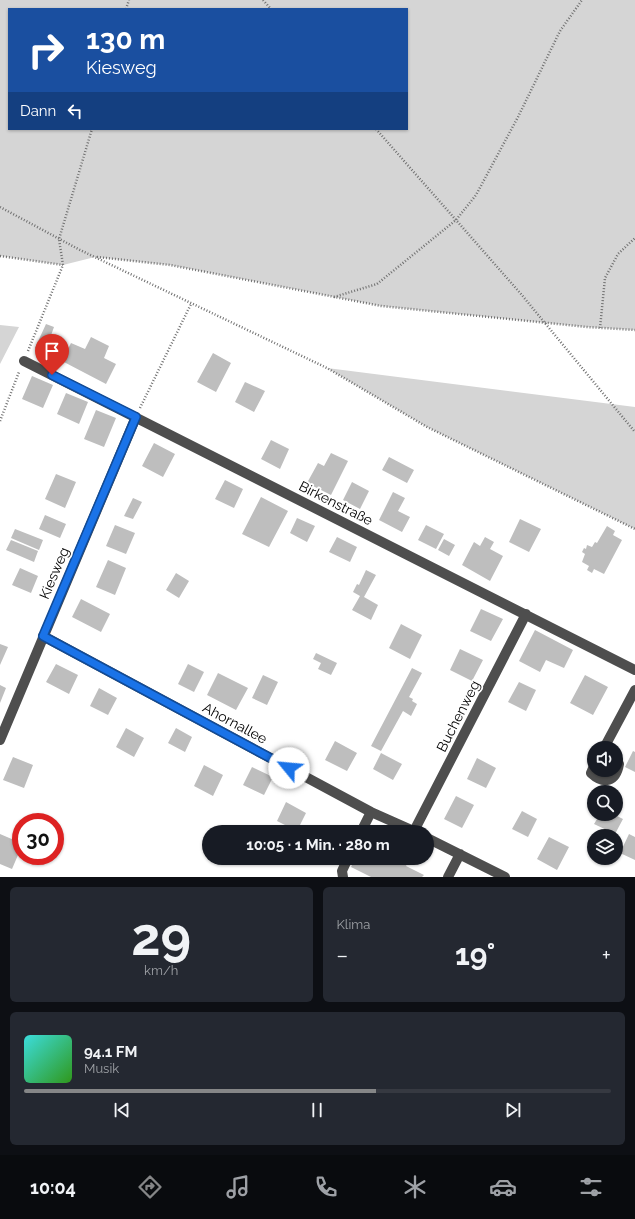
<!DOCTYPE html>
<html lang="de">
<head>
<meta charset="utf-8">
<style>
	body { margin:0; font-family:Raleway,sans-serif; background:#242831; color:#f1f3f6; height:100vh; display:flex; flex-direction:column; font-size:15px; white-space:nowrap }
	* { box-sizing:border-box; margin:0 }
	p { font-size:13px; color:#9ea1a6 }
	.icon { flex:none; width:22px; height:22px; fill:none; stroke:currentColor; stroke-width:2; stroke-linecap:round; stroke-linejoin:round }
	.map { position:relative; height:877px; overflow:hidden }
	.drawer { display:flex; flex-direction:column; gap:10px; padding:10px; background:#0d0f14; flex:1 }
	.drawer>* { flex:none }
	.guide { position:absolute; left:8px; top:8px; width:400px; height:122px; border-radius:0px; box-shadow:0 1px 3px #0004; background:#1a4fa0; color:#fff; overflow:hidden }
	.tools { position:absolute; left:587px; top:741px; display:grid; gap:8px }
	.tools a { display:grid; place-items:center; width:36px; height:36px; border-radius:50%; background:#171b24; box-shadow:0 1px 3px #0004; font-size:20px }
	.speed { position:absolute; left:12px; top:813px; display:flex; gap:8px; font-size:20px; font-weight:700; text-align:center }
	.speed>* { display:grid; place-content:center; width:52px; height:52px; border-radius:50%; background:#171b24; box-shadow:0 1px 3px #0004; line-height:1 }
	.speed .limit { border:6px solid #d22; background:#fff; color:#111 }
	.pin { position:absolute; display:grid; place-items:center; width:34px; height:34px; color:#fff; margin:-41px -17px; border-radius:50% 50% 50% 0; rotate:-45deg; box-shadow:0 0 4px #0007 }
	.pin .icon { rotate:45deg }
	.me { position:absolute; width:44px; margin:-22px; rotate:298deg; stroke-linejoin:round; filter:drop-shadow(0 0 3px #0008) }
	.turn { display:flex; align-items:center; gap:14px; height:84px; padding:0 12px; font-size:18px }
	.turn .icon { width:52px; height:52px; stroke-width:2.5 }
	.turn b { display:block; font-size:28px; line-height:34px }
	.then { display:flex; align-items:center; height:38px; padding:0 12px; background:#0003; gap:8px; font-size:15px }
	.big { font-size:30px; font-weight:700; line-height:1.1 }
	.drawer .tile { flex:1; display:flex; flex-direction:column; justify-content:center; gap:6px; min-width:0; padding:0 14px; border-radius:6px; background:#242831 }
	.drawer .dial { align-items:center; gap:0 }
	.dial b { font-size:52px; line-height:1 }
	.song { display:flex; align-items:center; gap:12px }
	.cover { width:48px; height:48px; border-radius:6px; background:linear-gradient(135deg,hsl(180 70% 55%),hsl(110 70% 35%)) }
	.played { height:4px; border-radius:2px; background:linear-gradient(90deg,#858687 60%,#363941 60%) }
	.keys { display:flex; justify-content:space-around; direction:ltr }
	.heat { display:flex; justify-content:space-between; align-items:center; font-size:22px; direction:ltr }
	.drawer .tiles { flex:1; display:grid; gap:10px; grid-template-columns:1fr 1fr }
	.tile:last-child { grid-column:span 2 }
	.trip { position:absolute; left:202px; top:825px; width:232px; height:40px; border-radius:20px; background:#171b24; box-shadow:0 1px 3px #0004; font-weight:700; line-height:40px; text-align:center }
	.tab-bar { display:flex; height:64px; justify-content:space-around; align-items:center; background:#090b0e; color:#9ea1a6 }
	.tab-bar .icon { width:28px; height:28px }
	.tab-bar .selected { color:#858687 }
	.tab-bar b { font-size:18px; color:#f1f3f6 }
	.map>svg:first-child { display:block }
	.green { fill:#d5d5d5; fill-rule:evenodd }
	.building { fill:#bebebe }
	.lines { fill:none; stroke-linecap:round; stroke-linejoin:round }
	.path { stroke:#707070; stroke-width:2.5; stroke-dasharray:1 2; stroke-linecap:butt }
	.minor { stroke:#4e4e4e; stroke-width:10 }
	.route-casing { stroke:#114b97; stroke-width:10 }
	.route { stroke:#1a73e8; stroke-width:7 }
	.labels { text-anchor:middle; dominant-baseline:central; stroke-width:3.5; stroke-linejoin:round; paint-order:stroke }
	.street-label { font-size:14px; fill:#000; stroke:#fff }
</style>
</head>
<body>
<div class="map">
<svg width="635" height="877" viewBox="0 0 635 877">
	<rect width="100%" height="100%" fill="#fff"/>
	<path class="green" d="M0,0h635v330l-48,-3 -206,-21 -211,-41 -75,-8 -32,8 -63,-9zM9,9h398v120h-398z
		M0,325l19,2 -19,37z
		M327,368l308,39v122l-208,-102z"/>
	<path class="building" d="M46,324l8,3 -9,25 -10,-4z
		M91,337l18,9 -5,12 12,6 -10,20 -44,-23 9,-18 14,6z
		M213,353l18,10 -15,29 -19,-10z
		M32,376l21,9 -10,23 -21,-9z
		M245,382l20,9 -11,21 -19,-10z
		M66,393l22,9 -9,22 -22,-10z
		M96,410l20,8 -12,29 -20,-8z
		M271,440l18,9 -9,20 -19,-10z
		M154,443l21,11 -12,23 -21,-11z
		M331,453l17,8 -17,34 -24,-12 11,-20 6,3z
		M389,457l25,13 -7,13 -25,-13z
		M56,474l20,8 -11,26 -20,-9z
		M225,480l18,9 -9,19 -19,-9z
		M352,482l17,9 -9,18 -17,-9z
		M393,492l12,6 -7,13 12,6 -8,15 -23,-12z
		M261,497l27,14 -19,36 -27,-13z
		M133,498l9,4 -9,17 -9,-3z
		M45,515l21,9 -6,14 -21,-9z
		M297,518l18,8 -8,16 -17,-9z
		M520,519l21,10 -12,23 -20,-10z
		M115,525l20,8 -9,21 -20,-8z
		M426,525l18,9 -8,15 -18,-9z
		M607,526l8,5 -2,4 9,5 -18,34 -10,-5 -2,4 -5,-3 2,-4 -7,-4 3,-8 -3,-2 2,-4 2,1 1,-4 5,2 3,-5 2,1z
		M15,529l28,11 -4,10 -28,-12z
		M337,537l20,10 -7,15 -21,-10z
		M485,537l9,5 -4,7 13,7 -13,25 -28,-16 12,-23 6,4z
		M444,539l11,6 -6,11 -11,-6z
		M11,540l27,11 -4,11 -28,-12z
		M108,560l18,8 -11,27 -19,-8z
		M20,568l18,8 -7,17 -19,-8z
		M366,570l10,5 -12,22 14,8 -7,15 -19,-10 8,-14 -7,-4 4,-8 2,1z
		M176,573l13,8 -10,17 -13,-8z
		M81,599l29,15 -9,18 -29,-15z
		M481,609l22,10 -12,22 -21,-10z
		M401,624l21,11 -12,24 -21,-11z
		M535,630l38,20 -9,18 -18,-8 -6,12 -21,-11z
		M0,644l8,3 -8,18z
		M460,649l23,11 -11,21 -22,-11z
		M316,653l21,10 -6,12 -13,-6 3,-6 -8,-4z
		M56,664l22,11 -9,19 -23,-12z
		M188,664l16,8 -10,20 -16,-8z
		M412,668l10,5 -13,24 4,2 -1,2 5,3 -6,12 -8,-5 -22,40 -10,-5z
		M218,673l30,15 -12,22 -29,-15z
		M263,675l15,7 -11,23 -15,-7z
		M585,675l23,12 -15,28 -23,-12z
		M519,682l17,8 -10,21 -18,-9z
		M0,685l6,3 -6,15z
		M99,688l18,10 -9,17 -18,-9z
		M126,728l18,10 -10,19 -18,-10z
		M176,728l16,9 -7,15 -17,-9z
		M335,741l22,12 -10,18 -22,-11z
		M633,751l2,1v20l-10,-5z
		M381,753l21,11 -9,16 -20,-11z
		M13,757l20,8 -9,23 -21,-8z
		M477,758l19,10 -10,20 -19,-9z
		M204,765l19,10 -10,21 -19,-10z
		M252,767l21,10 -9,18 -21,-10z
		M456,796l18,9 -12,23 -18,-9z
		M286,802l20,11 -9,18 -20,-10z
		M522,811l15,8 -9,18 -16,-8z
		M600,814h13l10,5 -8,15 -21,-10z
		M0,834l21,9v5l-9,21 -12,-5z
		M629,834l6,3v23l-15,-7z
		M549,837l20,10 -12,23 -20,-11z
		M356,858h35l4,3 2,-3h3l8,4 -2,4 18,9 -2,2h-51l-20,-10z"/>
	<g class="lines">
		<path class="path" d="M263,0l8,9
			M126,9l3,-9
			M376,129l145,165 114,138
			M0,207l80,43 247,118 100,59 208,102
			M0,256l63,9
			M97,257l73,8 211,41 206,21 48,3
			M334,297l43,-13 79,-64 20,-25 42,-78 42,-86 22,-31
			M600,328l5,-50 13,-24 17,-16
			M28,351l35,-86 -4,-26 33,-110
			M140,408l51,-104
			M0,421l19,-49"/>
		<path class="minor" d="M24,361l611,309
			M43,636l328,176 45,20
			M0,740l136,-323
			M604,748l31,-58
			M594,766l-3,7c13,12 25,9 28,-9l-3,-4
			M414,831l112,-217
			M361,832l10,-20
			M427,838l78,39
			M343,877l-1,-6 6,-13
			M448,877l12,-23"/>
	</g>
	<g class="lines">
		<g class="route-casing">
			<path id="route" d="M52,375l84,42 -93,219 246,132"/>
		</g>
		<use href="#route" class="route"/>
	</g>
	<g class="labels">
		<g class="street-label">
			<text transform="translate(336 503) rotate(27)">Birkenstraße</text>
			<text transform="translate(54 573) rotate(-67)">Kiesweg</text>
			<text transform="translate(458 716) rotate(-63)">Buchenweg</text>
			<text transform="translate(235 723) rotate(28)">Ahornallee</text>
		</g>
	</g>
</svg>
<div class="tools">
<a><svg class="icon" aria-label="sound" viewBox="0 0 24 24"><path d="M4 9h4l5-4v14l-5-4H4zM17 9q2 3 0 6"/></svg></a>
<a><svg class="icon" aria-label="search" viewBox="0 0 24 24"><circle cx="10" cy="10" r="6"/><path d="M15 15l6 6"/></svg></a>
<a><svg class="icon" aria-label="layers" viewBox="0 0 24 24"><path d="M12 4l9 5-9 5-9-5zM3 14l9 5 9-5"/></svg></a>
</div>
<div class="speed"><div class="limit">30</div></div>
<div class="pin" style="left:52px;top:375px;background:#d93025"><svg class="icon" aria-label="arrive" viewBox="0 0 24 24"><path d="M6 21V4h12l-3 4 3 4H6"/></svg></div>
<svg class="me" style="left:289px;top:768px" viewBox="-20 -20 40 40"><circle r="19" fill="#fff"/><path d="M0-13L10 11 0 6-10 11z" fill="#1a73e8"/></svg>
<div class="trip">10:05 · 1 Min. · 280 m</div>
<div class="guide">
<div class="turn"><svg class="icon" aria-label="right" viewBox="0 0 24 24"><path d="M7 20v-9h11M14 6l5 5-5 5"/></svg><div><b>130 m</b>Kiesweg</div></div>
<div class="then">Dann<svg class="icon" aria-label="left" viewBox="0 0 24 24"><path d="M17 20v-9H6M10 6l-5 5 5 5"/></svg></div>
</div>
</div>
<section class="drawer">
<div class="tiles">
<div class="tile dial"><b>29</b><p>km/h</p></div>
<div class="tile"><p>Klima</p>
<div class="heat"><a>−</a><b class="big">19°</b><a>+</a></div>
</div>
<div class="tile">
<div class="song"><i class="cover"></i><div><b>94.1 FM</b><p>Musik</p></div></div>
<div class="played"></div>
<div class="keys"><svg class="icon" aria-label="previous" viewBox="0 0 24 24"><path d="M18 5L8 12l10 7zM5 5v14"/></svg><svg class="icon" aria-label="pause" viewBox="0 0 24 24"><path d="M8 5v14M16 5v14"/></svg><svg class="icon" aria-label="next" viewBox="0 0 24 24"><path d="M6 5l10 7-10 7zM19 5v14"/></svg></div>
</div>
</div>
</section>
<nav class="tab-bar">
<b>10:04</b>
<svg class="icon selected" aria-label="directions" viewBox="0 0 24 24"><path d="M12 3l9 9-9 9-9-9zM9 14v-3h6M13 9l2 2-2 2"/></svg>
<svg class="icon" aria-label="music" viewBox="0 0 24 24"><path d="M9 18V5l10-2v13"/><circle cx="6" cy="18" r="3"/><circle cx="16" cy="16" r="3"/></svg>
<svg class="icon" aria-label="phone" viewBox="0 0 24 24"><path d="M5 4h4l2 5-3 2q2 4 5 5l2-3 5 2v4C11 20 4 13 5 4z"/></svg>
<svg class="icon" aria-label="climate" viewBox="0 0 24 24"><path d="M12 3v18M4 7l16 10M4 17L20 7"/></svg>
<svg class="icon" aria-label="car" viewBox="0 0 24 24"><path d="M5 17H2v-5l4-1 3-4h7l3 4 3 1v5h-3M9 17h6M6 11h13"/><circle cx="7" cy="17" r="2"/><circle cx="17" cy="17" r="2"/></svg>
<svg class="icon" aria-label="filters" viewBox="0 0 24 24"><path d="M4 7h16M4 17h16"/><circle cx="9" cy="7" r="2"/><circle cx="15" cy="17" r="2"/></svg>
</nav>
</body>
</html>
